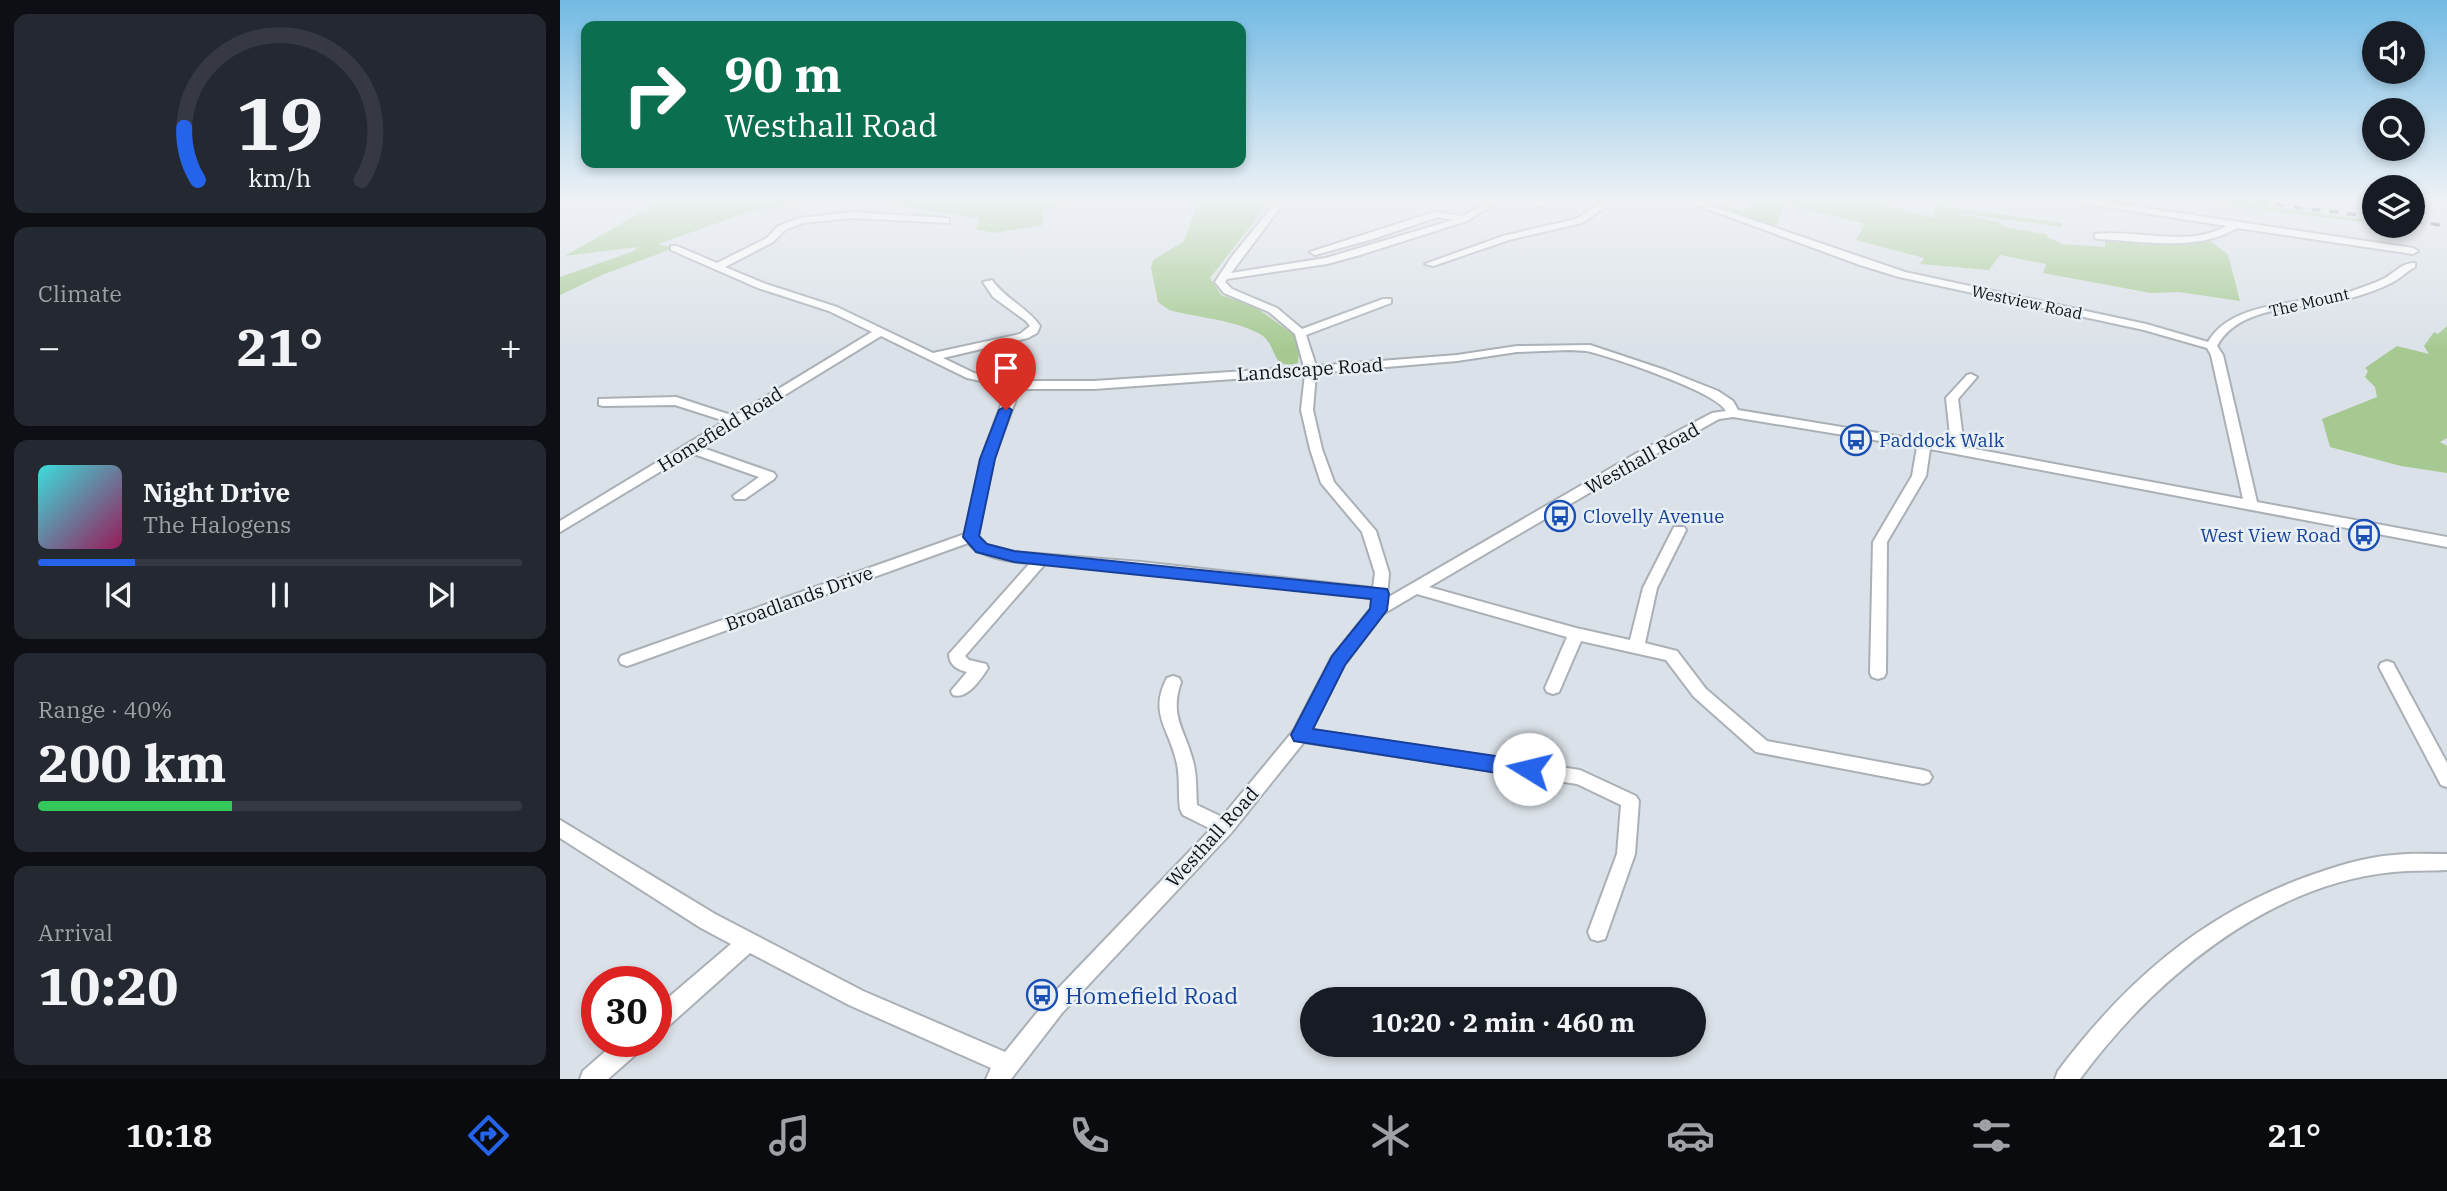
<!DOCTYPE html>
<html lang="en">
<head>
<meta charset="utf-8">
<style>
	body { margin:0; font-family:"IBM Plex Serif",serif; background:#242831; color:#f1f3f6; height:100vh; display:flex; flex-direction:column; font-size:26px; white-space:nowrap }
	* { box-sizing:border-box; margin:0 }
	p { font-size:23px; color:#9ea1a6 }
	.icon { flex:none; width:38px; height:38px; fill:none; stroke:currentColor; stroke-width:2; stroke-linecap:round; stroke-linejoin:round }
	.map { position:relative; flex:1; overflow:hidden }
	.drawer { display:flex; flex-direction:column; gap:14px; padding:14px; background:#0d0f14; width:560px }
	.drawer>* { flex:none }
	.hud { position:absolute; left:21px; top:21px; width:665px; height:147px; border-radius:14px; box-shadow:0 4px 10px #0003; background:#0b6e4f; color:#fff; overflow:hidden }
	.buttons { position:absolute; left:1802px; top:21px; display:grid; gap:14px }
	.buttons a { display:grid; place-items:center; width:63px; height:63px; border-radius:50%; background:#171b24; box-shadow:0 4px 10px #0003; font-size:35px }
	.speed { position:absolute; left:21px; top:966px; display:flex; gap:14px; font-size:35px; font-weight:700; text-align:center }
	.speed>* { display:grid; place-content:center; width:91px; height:91px; border-radius:50%; background:#171b24; box-shadow:0 4px 10px #0003; line-height:1 }
	.speed .limit { border:10px solid #d22; background:#fff; color:#111 }
	.pin { position:absolute; display:grid; place-items:center; width:60px; height:60px; color:#fff; margin:-72px -30px; border-radius:50% 50% 50% 0; rotate:-45deg; box-shadow:0 0 7px #0007 }
	.pin .icon { rotate:45deg }
	.me { position:absolute; width:77px; margin:-38px; rotate:279deg; stroke-linejoin:round; filter:drop-shadow(0 0 5px #0008) }
	.turn { display:flex; align-items:center; gap:24px; height:147px; padding:0 28px; font-size:32px }
	.turn .icon { width:91px; height:91px; stroke-width:2.5 }
	.turn b { display:block; font-size:49px; line-height:60px }
	.big { font-size:52px; font-weight:800; line-height:1.1 }
	.drawer .tile { flex:1; display:flex; flex-direction:column; justify-content:center; gap:10px; min-width:0; padding:0 24px; border-radius:14px; background:#242831 }
	.drawer .dial { align-items:center; gap:0 }
	.dial svg { height:182px; overflow:visible; fill:none; stroke:#363941; stroke-width:7; stroke-linecap:round; text-anchor:middle }
	.dial text { fill:#f1f3f6; stroke:none }
	.song { display:flex; align-items:center; gap:21px }
	.cover { width:84px; height:84px; border-radius:10px; background:linear-gradient(135deg,hsl(180 70% 55%),hsl(330 70% 35%)) }
	.played { height:7px; border-radius:4px; background:linear-gradient(90deg,#2563eb 20%,#363941 20%) }
	.keys { display:flex; justify-content:space-around; direction:ltr }
	.heat { display:flex; justify-content:space-between; align-items:center; font-size:38px; direction:ltr }
	.charge { height:10px; border-radius:5px; background:linear-gradient(90deg,#34c759 40%,#363941 0) }
	.trip { position:absolute; left:740px; top:987px; width:406px; height:70px; border-radius:35px; background:#171b24; box-shadow:0 4px 10px #0003; font-weight:800; line-height:70px; text-align:center }
	.tab-bar { display:flex; height:112px; justify-content:space-around; align-items:center; background:#090b0e; color:#9ea1a6 }
	.tab-bar .icon { width:49px; height:49px }
	.tab-bar .current { color:#2563eb }
	.tab-bar b { font-size:32px; color:#f1f3f6 }
	main { display:flex; flex:1; min-height:0 }
	.map>svg:first-child { display:block }
	.green { fill:#a5c990 }
	.lines { fill:none; stroke-linecap:round; stroke-linejoin:round }
	.minor-casing { stroke:#aab0b6; stroke-width:4 }
	.minor { fill:#fff; fill-rule:evenodd }
	.rail { stroke:#44474a; stroke-width:3.5; stroke-dasharray:9 9; stroke-linecap:butt }
	.route { fill:#2563eb; stroke:#184099; stroke-width:2 }
	.labels { text-anchor:middle; dominant-baseline:central; stroke-width:5; stroke-linejoin:round; paint-order:stroke }
	.far-street-label { font-size:16px; fill:#101214; stroke:#e8eff5 }
	.street-label { font-size:19px; fill:#101214; stroke:#e8eff5 }
	.transit-label { font-size:19px; fill:#164399; stroke:#e8eff5; text-anchor:start }
	.near-transit-label { font-size:23px; fill:#164399; stroke:#e8eff5; text-anchor:start }
</style>
</head>
<body>
<main>
<section class="drawer">
<div class="tile dial"><svg viewBox="0 0 100 80">
<path d="M14 69A42 42 0 1 1 86 69"/>
<path d="M14 69A42 42 0 0 1 8 46" stroke="#2563eb"/>
<text x="50" y="56" font-size="32" font-weight="700">19</text>
<text x="50" y="72" font-size="11">km/h</text>
</svg></div>
<div class="tile"><p>Climate</p>
<div class="heat"><a>−</a><b class="big">21°</b><a>+</a></div>
</div>
<div class="tile">
<div class="song"><i class="cover"></i><div><b>Night Drive</b><p>The Halogens</p></div></div>
<div class="played"></div>
<div class="keys"><svg class="icon" aria-label="previous" viewBox="0 0 24 24"><path d="M18 5L8 12l10 7zM5 5v14"/></svg><svg class="icon" aria-label="pause" viewBox="0 0 24 24"><path d="M8 5v14M16 5v14"/></svg><svg class="icon" aria-label="next" viewBox="0 0 24 24"><path d="M6 5l10 7-10 7zM19 5v14"/></svg></div>
</div>
<div class="tile"><p>Range · 40%</p><b class="big">200 km</b><div class="charge"></div></div>
<div class="tile"><p>Arrival</p><b class="big">10:20</b></div>
</section>
<div class="map">
<svg width="1887" height="1079" viewBox="0 0 1887 1079">
	<rect width="100%" height="100%" fill="#dbe1e8"/>
	<path class="green" d="M102,200h165l-75,11 -94,33 16,4 -72,27 -42,20v-18l74,-26 4,-4 -73,9z
		M301,200h240l-58,9v16l-50,8 -17,-4 3,-11z
		M635,200h76l-61,78 11,17 33,11 40,29 5,15 -1,13c-29,8 -19,-18 -38,-29 -28,-15 -61,-16 -91,-24l-11,-8 -7,-34 2,-8 31,-19 14,-37z
		M1182,200h123l68,18 4,-13 11,2 114,16v4l-113,-15 50,10 4,5 43,7 3,4 13,6 43,3v-8h102l21,15 12,47 -61,-9 -28,1 -108,-20 3,-9 -46,-9 -11,15 -69,-6 4,-6 -68,-18 9,-16 -80,-20 -10,24 -53,-20 5,-2 17,5 11,-5z
		M1612,200h48l155,21v2z
		M1887,326v112l-7,4 7,4v27l-46,-7 -71,-19 -8,-28 55,-22 -2,-10 -10,-10 3,-6 -3,-3 32,-22 32,8 -5,-8 10,-14 4,2z"/>
	<g class="lines">
		<g class="minor-casing">
			<path id="minor" d="M718,200h8l-55,73 95,-15 127,-38 -15,-3 -65,22 -58,16 -5,-3 124,-40 29,4 27,-16h10l-33,21 -107,34 -33,9 -100,15 -2,3 7,7 45,19 25,21 81,-30h8v4l-85,32 10,31 141,-11 60,-9 73,-1 75,25 53,21 15,10 5,9 213,35 -5,-47 21,-23 4,-1 6,3 -19,22 6,48 279,52 -32,-144 -4,-7 -63,-18 -245,-53 -39,-12 -177,-65h11l211,72 241,52 62,18c25,-44 101,-37 144,-51 10,-4 21,-7 31,-12 11,-5 19,-17 32,-16v4c-8,4 -14,11 -22,15 -13,7 -28,12 -42,16 -42,12 -110,4 -134,48l6,9 34,147 190,35v10l-517,-98 -4,27 -39,66 -1,131 -2,4 -6,2 -6,-2 -2,-4 3,-131 39,-66 5,-29 -184,-30 -14,2 -72,40 -218,128 147,41 54,12 13,-52 31,-61h10l2,3 -29,58 -12,55 32,8 29,38 61,52 156,29 6,2 3,5 -3,5 -6,2 -167,-32 -62,-55 -28,-37 -85,-19 -22,51 -6,2 -6,-2 -2,-4 22,-51 -150,-43 -34,20 -39,51 -33,65 269,40 56,26 3,5 -4,53 -30,85 -7,2 -7,-2 -3,-7 29,-78 4,-49 -44,-21 -273,-42 -73,91 -169,180 -51,66h-25l5,-11 -142,-63 -99,-52 -86,77 -8,3v-25l75,-64 -30,-16 -141,-90v-18l155,94 148,77 142,61 43,-53 163,-170 -28,-14 -3,-6c-2,-15 0,-31 -3,-45 -7,-35 -29,-50 -10,-86l6,-2 6,2 2,4c-12,35 4,47 12,79 4,14 3,29 4,44l25,12 72,-87 38,-73 41,-51 -1,-8 -231,-26 -96,-8 -80,92 4,4 17,4 2,4c-7,11 -21,32 -35,27l-2,-4 16,-19c-9,-2 -18,-7 -18,-18l81,-91c-20,-1 -48,-5 -62,-20l-335,121 -6,2 -6,-2 -2,-4 2,-4 344,-122 16,-75 27,-72 -41,-9 -86,-42 -181,111 74,26 2,3 -2,3 -29,20h-10l-2,-3 26,-19 -68,-24 -131,79v-11l165,-100 -50,-16 -72,1 -4,-1v-6l77,-2 58,19 138,-84 -43,-21 -71,-23 -87,-38v-4h6l40,17 50,-25 11,-12 22,-8 52,-6 94,6 3,1v4l-97,-5 -49,5 -18,7 -12,12 -48,25 41,17 71,23 96,46 87,-19 10,-8 -4,-5 -33,-24 -10,-15 9,-2c13,19 35,27 48,46l-3,7 -9,5 -85,20 31,15 41,8h79l210,-14 -9,-33 -26,-22 -45,-19 -9,-11 18,-27zM1009,350c7,1 15,0 22,2 23,6 126,40 135,59l-14,2 -75,40 -250,145 2,-25 -13,-42 -42,-49 -12,-33 -9,-39 3,-37 141,-12 60,-9zM745,374l-4,36 9,39 11,34 41,49 13,41 -2,15 -232,-26 -127,-10 -28,-7 -8,-9 15,-77 27,-70h74z
				M981,200h9l-7,6h-6l-1,-2z
				M1046,200h10l-34,23 -73,17 -76,26 -8,-2 78,-28 73,-17z
				M1516,200h16l321,48 5,3 -5,3 -176,-26c-39,24 -96,13 -139,11l-3,-1v-4c39,-5 95,14 131,-8l-146,-23z
				M1827,661l6,2 54,100v24l-6,-2 -62,-118 2,-4z
				M1887,854v16c-18,1 -36,0 -54,2 -126,12 -241,109 -313,207h-25l3,-8c67,-89 142,-155 248,-194 28,-10 58,-20 88,-22 17,-2 35,-1 53,-1z
				M57,1041h28l-3,8 -34,30h-28l3,-8z"/>
		</g>
		<use href="#minor" class="minor"/>
		<path class="rail" d="M1680,200l135,17
			M1853,221l34,5"/>
	</g>
	<linearGradient id="sky" x2="0" y2="1"><stop stop-color="#73bae4"/><stop offset="0.57" stop-color="#eff2f5"/><stop offset="1" stop-color="#eff2f5" stop-opacity="0"/></linearGradient>
	<rect width="1887" height="351" fill="url(#sky)"/>
	<path class="route" d="M446,406l6,4 -17,49 -16,77 8,8 27,7 373,38 2,5 -2,16 -42,55 -32,64 216,32 7,3 3,5 -3,6 -7,3 -235,-37 -3,-6 41,-79 38,-47 1,-10 -357,-37 -38,-10 -13,-15 17,-78 19,-49z"/>
	<defs>
		<g id="bus-ring" transform="scale(1.575)"><circle r="9.5" fill="#e8eff5" stroke="#1a4fb4" stroke-width="1.5"/><path d="M-5-6H5V4H4V6H2V4H-2V6H-4V4H-5ZM-3.5-4V0h7V-4ZM-3.5 1.2v1.5H-2V1.2ZM2 1.2v1.5H3.5V1.2Z" fill="#1a4fb4"/></g>
	</defs>
	<g fill-rule="evenodd">
		<use href="#bus-ring" x="1296" y="440"/>
		<use href="#bus-ring" x="1000" y="516"/>
		<use href="#bus-ring" x="1804" y="535"/>
		<use href="#bus-ring" x="482" y="995"/>
	</g>
	<g class="labels">
		<g class="far-street-label">
			<text transform="translate(1467 302) rotate(12)">Westview Road</text>
			<text transform="translate(1749 302) rotate(-13)">The Mount</text>
		</g>
		<g class="street-label">
			<text transform="translate(750 369) rotate(-4)">Landscape Road</text>
			<text transform="translate(160 429) rotate(-32)">Homefield Road</text>
			<text transform="translate(1082 458) rotate(-29)">Westhall Road</text>
			<text transform="translate(239 598) rotate(-20)">Broadlands Drive</text>
			<text transform="translate(652 837) rotate(-48)">Westhall Road</text>
		</g>
		<g class="transit-label">
			<text x="1319" y="440">Paddock Walk</text>
			<text x="1023" y="516">Clovelly Avenue</text>
			<text x="1781" y="535" text-anchor="end">West View Road</text>
		</g>
		<g class="near-transit-label">
			<text x="505" y="995">Homefield Road</text>
		</g>
	</g>
</svg>
<div class="buttons">
<a><svg class="icon" aria-label="sound" viewBox="0 0 24 24"><path d="M4 9h4l5-4v14l-5-4H4zM17 9q2 3 0 6"/></svg></a>
<a><svg class="icon" aria-label="search" viewBox="0 0 24 24"><circle cx="10" cy="10" r="6"/><path d="M15 15l6 6"/></svg></a>
<a><svg class="icon" aria-label="layers" viewBox="0 0 24 24"><path d="M12 4l9 5-9 5-9-5zM3 14l9 5 9-5"/></svg></a>
</div>
<div class="speed"><div class="limit">30</div></div>
<div class="pin" style="left:446px;top:410px;background:#d93025"><svg class="icon" aria-label="arrive" viewBox="0 0 24 24"><path d="M6 21V4h12l-3 4 3 4H6"/></svg></div>
<svg class="me" style="left:969px;top:769px" viewBox="-20 -20 40 40"><circle r="19" fill="#fff"/><path d="M0-13L10 11 0 6-10 11z" fill="#2563eb"/></svg>
<div class="trip">10:20 · 2 min · 460 m</div>
<div class="hud">
<div class="turn"><svg class="icon" aria-label="right" viewBox="0 0 24 24"><path d="M7 20v-9h11M14 6l5 5-5 5"/></svg><div><b>90 m</b>Westhall Road</div></div>
</div>
</div>
</main>
<nav class="tab-bar">
<b>10:18</b>
<svg class="icon current" aria-label="directions" viewBox="0 0 24 24"><path d="M12 3l9 9-9 9-9-9zM9 14v-3h6M13 9l2 2-2 2"/></svg>
<svg class="icon" aria-label="music" viewBox="0 0 24 24"><path d="M9 18V5l10-2v13"/><circle cx="6" cy="18" r="3"/><circle cx="16" cy="16" r="3"/></svg>
<svg class="icon" aria-label="phone" viewBox="0 0 24 24"><path d="M5 4h4l2 5-3 2q2 4 5 5l2-3 5 2v4C11 20 4 13 5 4z"/></svg>
<svg class="icon" aria-label="climate" viewBox="0 0 24 24"><path d="M12 3v18M4 7l16 10M4 17L20 7"/></svg>
<svg class="icon" aria-label="car" viewBox="0 0 24 24"><path d="M5 17H2v-5l4-1 3-4h7l3 4 3 1v5h-3M9 17h6M6 11h13"/><circle cx="7" cy="17" r="2"/><circle cx="17" cy="17" r="2"/></svg>
<svg class="icon" aria-label="filters" viewBox="0 0 24 24"><path d="M4 7h16M4 17h16"/><circle cx="9" cy="7" r="2"/><circle cx="15" cy="17" r="2"/></svg>
<b>21°</b>
</nav>
</body>
</html>
